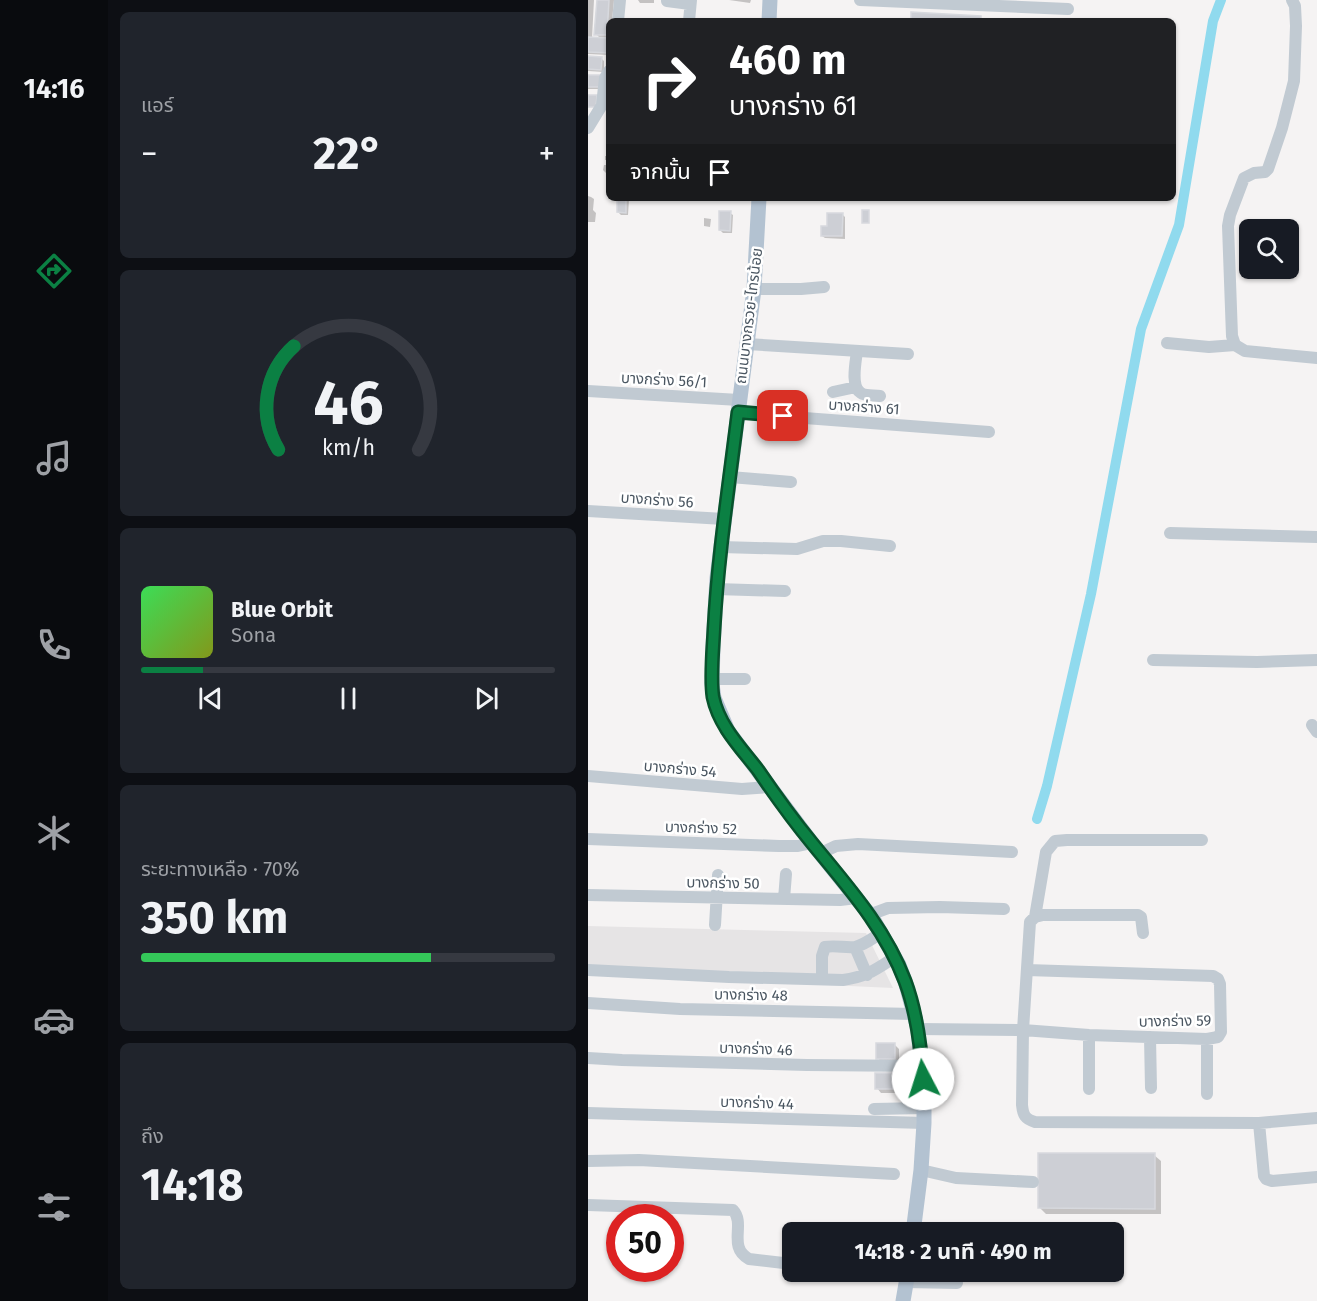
<!DOCTYPE html>
<html lang="th">
<head>
<meta charset="utf-8">
<style>
	body { margin:0; font-family:"Fira Sans","Noto Sans Thai",sans-serif; background:#20242c; color:#f1f3f6; height:100vh; display:flex; flex-direction:column; font-size:22px; white-space:nowrap }
	* { box-sizing:border-box; margin:0 }
	p { font-size:20px; color:#9ea1a6 }
	.icon { flex:none; width:33px; height:33px; fill:none; stroke:currentColor; stroke-width:2; stroke-linecap:round; stroke-linejoin:round }
	.map { position:relative; flex:1; overflow:hidden }
	.side { display:flex; flex-direction:column; gap:12px; padding:12px; background:#0d0f14; width:480px }
	.side>* { flex:none }
	.guide { position:absolute; left:18px; top:18px; width:570px; height:183px; border-radius:9px; box-shadow:0 2px 4px #0004; background:#202124; color:#fff; overflow:hidden }
	.buttons { position:absolute; left:651px; top:219px; display:grid; gap:12px }
	.buttons a { display:grid; place-items:center; width:60px; height:60px; border-radius:9px; background:#171b24; box-shadow:0 2px 4px #0004; font-size:30px }
	.speed { position:absolute; left:18px; top:1204px; display:flex; gap:12px; font-size:30px; font-weight:700; text-align:center }
	.speed>* { display:grid; place-content:center; width:78px; height:78px; border-radius:50%; background:#171b24; box-shadow:0 2px 4px #0004; line-height:1 }
	.speed .limit { border:9px solid #d22; background:#fff; color:#111 }
	.pin { position:absolute; display:grid; place-items:center; width:51px; height:51px; color:#fff; margin:-26px; border-radius:12px; box-shadow:0 3px 9px #0006 }
	.me { position:absolute; width:66px; margin:-33px; rotate:355deg; stroke-linejoin:round; filter:drop-shadow(0 0 4px #0008) }
	.turn { display:flex; align-items:center; gap:21px; height:126px; padding:0 24px; font-size:27px }
	.turn .icon { width:78px; height:78px; stroke-width:2.5 }
	.turn b { display:block; font-size:42px; line-height:51px }
	.then { display:flex; align-items:center; height:57px; padding:0 24px; background:#0003; gap:12px; font-size:22px }
	.big { font-size:45px; font-weight:700; line-height:1.1 }
	.side .widget { flex:1; display:flex; flex-direction:column; justify-content:center; gap:9px; min-width:0; padding:0 21px; border-radius:9px; background:#20242c }
	.side .dial { align-items:center; gap:0 }
	.dial svg { height:156px; overflow:visible; fill:none; stroke:#363941; stroke-width:7; stroke-linecap:round; text-anchor:middle }
	.dial text { fill:#f1f3f6; stroke:none }
	.song { display:flex; align-items:center; gap:18px }
	.cover { width:72px; height:72px; border-radius:9px; background:linear-gradient(135deg,hsl(130 70% 55%),hsl(70 70% 35%)) }
	.played { height:6px; border-radius:3px; background:linear-gradient(90deg,#0b8043 15%,#363941 15%) }
	.keys { display:flex; justify-content:space-around; direction:ltr }
	.heat { display:flex; justify-content:space-between; align-items:center; font-size:33px; direction:ltr }
	.charge { height:9px; border-radius:4px; background:linear-gradient(90deg,#34c759 70%,#363941 0) }
	.trip { position:absolute; left:194px; top:1222px; width:342px; height:60px; border-radius:9px; background:#171b24; box-shadow:0 2px 4px #0004; font-weight:700; line-height:60px; text-align:center }
	main { display:flex; flex:1; min-height:0 }
	.tabs { display:flex; flex-direction:column; width:108px; justify-content:space-around; align-items:center; background:#090b0e; color:#9ea1a6 }
	.tabs .icon { width:42px; height:42px }
	.tabs .on { color:#0b8043 }
	.tabs b { font-size:27px; color:#f1f3f6 }
	.map>svg:first-child { display:block }
	.education { fill:#e6e4e5 }
	.shadow { fill:#0003 }
	.lines { fill:none; stroke-linecap:round; stroke-linejoin:round }
	.canal { stroke:#90daee; stroke-width:10 }
	.building { fill:#cdcfd5; stroke:#d7d9de; stroke-width:1.5 }
	.minor { stroke:#c1cad2; stroke-width:12 }
	.major { stroke:#b3c2d1; stroke-width:15 }
	.route-casing { stroke:#07532c; stroke-width:15 }
	.route { stroke:#0b8043; stroke-width:10 }
	.labels { text-anchor:middle; dominant-baseline:central; stroke-width:5; stroke-linejoin:round; paint-order:stroke }
	.street-label { font-size:15px; fill:#4a5661; stroke:#fff }
</style>
</head>
<body>
<main>
<nav class="tabs">
<b>14:16</b>
<svg class="icon on" aria-label="directions" viewBox="0 0 24 24"><path d="M12 3l9 9-9 9-9-9zM9 14v-3h6M13 9l2 2-2 2"/></svg>
<svg class="icon" aria-label="music" viewBox="0 0 24 24"><path d="M9 18V5l10-2v13"/><circle cx="6" cy="18" r="3"/><circle cx="16" cy="16" r="3"/></svg>
<svg class="icon" aria-label="phone" viewBox="0 0 24 24"><path d="M5 4h4l2 5-3 2q2 4 5 5l2-3 5 2v4C11 20 4 13 5 4z"/></svg>
<svg class="icon" aria-label="climate" viewBox="0 0 24 24"><path d="M12 3v18M4 7l16 10M4 17L20 7"/></svg>
<svg class="icon" aria-label="car" viewBox="0 0 24 24"><path d="M5 17H2v-5l4-1 3-4h7l3 4 3 1v5h-3M9 17h6M6 11h13"/><circle cx="7" cy="17" r="2"/><circle cx="17" cy="17" r="2"/></svg>
<svg class="icon" aria-label="filters" viewBox="0 0 24 24"><path d="M4 7h16M4 17h16"/><circle cx="9" cy="7" r="2"/><circle cx="15" cy="17" r="2"/></svg>
</nav>
<section class="side">
<div class="widget"><p>แอร์</p>
<div class="heat"><a>−</a><b class="big">22°</b><a>+</a></div>
</div>
<div class="widget dial"><svg viewBox="0 0 100 80">
<path d="M14 69A42 42 0 1 1 86 69"/>
<path d="M14 69A42 42 0 0 1 22 16" stroke="#0b8043"/>
<text x="50" y="56" font-size="32" font-weight="700">46</text>
<text x="50" y="72" font-size="11">km/h</text>
</svg></div>
<div class="widget">
<div class="song"><i class="cover"></i><div><b>Blue Orbit</b><p>Sona</p></div></div>
<div class="played"></div>
<div class="keys"><svg class="icon" aria-label="previous" viewBox="0 0 24 24"><path d="M18 5L8 12l10 7zM5 5v14"/></svg><svg class="icon" aria-label="pause" viewBox="0 0 24 24"><path d="M8 5v14M16 5v14"/></svg><svg class="icon" aria-label="next" viewBox="0 0 24 24"><path d="M6 5l10 7-10 7zM19 5v14"/></svg></div>
</div>
<div class="widget"><p>ระยะทางเหลือ · 70%</p><b class="big">350 km</b><div class="charge"></div></div>
<div class="widget"><p>ถึง</p><b class="big">14:18</b></div>
</section>
<div class="map">
<svg width="729" height="1301" viewBox="0 0 729 1301">
	<rect width="100%" height="100%" fill="#f5f3f3"/>
	<path class="education" d="M0,926l278,7 27,55 -305,-14z"/>
	<path class="shadow" d="M0,0h6l-2,38 9,1 -5,-5 2,-34h16l-2,21h-3v34l-21,-1z
		M50,0h16v3h-14z
		M141,0h22l-1,3z
		M0,58h13l3,3v11l-16,-1z
		M0,76l16,13h-16z
		M17,156h4v4h-4z
		M19,163h2v10h-3l-3,-3 1,-5h5z
		M0,196l3,1 3,2 -1,11 3,3 -1,9h-7z
		M31,198h8l2,2 -1,15h-7l-3,-3z
		M142,213l3,2 -1,18h-9l-3,-3z
		M254,214l3,3v22l-20,-1 -3,-2z
		M116,218l7,1 -1,8 -6,-1z
		M306,1044l5,5v14h-17l-4,-5z
		M306,1074l4,5v14h-17l-4,-5z
		M566,1155l7,6v53h-115l-7,-7z"/>
	<g class="lines">
		<path class="canal" d="M449,819l10,-33 44,-192 50,-265 38,-104 34,-204 8,-21"/>
	</g>
	<path class="building" d="M9,0h12l-2,35h-13z
		M323,12l70,4v5h-70z
		M0,37l21,1v15l-21,-1z
		M0,56l14,1 -1,13 -13,-1z
		M0,75h14v12h-14z
		M0,95h9l-1,12h-8z
		M29,198h9v15l-9,-1z
		M274,210h7v13h-7z
		M131,211h12l-1,20 -11,-1z
		M239,213h16l-1,23h-21v-10h6z
		M288,1043h19v16h-19z
		M287,1073h19v16h-19z
		M450,1153h117v56l-117,-1z"/>
	<g class="lines">
		<path class="minor" d="M272,0l208,9
			M704,0l3,6 1,20 -2,55 -12,47 -14,41 -3,3 -11,1 -10,5 -14,37 -2,11 4,110 3,9 10,6 72,7
			M79,1l23,3
			M30,21l2,-21
			M101,21l2,-21
			M0,128l14,-23 3,-27 4,-7
			M166,289h47l23,-2
			M579,343l42,4 26,-2
			M159,344l161,10
			M269,351c-1,10 -7,36 4,42 4,3 13,2 19,3
			M0,391l151,9
			M245,392l23,-5
			M150,413l251,19
			M142,477l61,5
			M0,511l136,8
			M582,533l147,4
			M133,547l76,2 26,-8h18l49,5
			M128,589l69,2
			M565,660l104,2 60,-2
			M125,679h32
			M724,725l5,7
			M0,776l154,13 27,-2
			M0,839l191,7h19l14,-3
			M233,853l15,-7 22,-2 154,8
			M0,895l252,5 17,-2
			M196,899l2,-25
			M281,915l19,-7 52,-1 64,2
			M447,917l11,-65 9,-11 12,-1h135
			M127,925l3,-50
			M555,933l-2,-16 -3,-2h-95l-8,2 -5,5 -7,108 -1,75c1,10 3,14 13,17l224,1 58,-5
			M267,947l12,28
			M0,970l141,7 114,3c23,-3 32,-10 52,-23
			M234,979v-23l3,-9c10,-2 20,1 30,0 9,-2 18,-9 26,-14
			M0,1003l92,6 234,5
			M330,1029l105,1 66,5 118,4 11,-2 3,-5 -1,-48 -2,-5 -5,-3 -186,-6
			M501,1035v54
			M562,1037l1,51
			M619,1039v55
			M0,1058l34,2 185,5 116,1
			M286,1109l50,-1
			M0,1113l336,10
			M671,1123l5,53 2,3 6,2 45,-4
			M0,1161l51,-1 255,14
			M333,1170l35,8 77,4
			M0,1205l145,5c13,14 -6,37 16,49l43,5
			M318,1282l51,1"/>
		<path class="major" d="M181,21l1,-21
			M171,198l-5,91 -37,289 -4,69 -1,37 2,14 14,33 84,112 61,76 26,46 7,19 12,45 6,64v30l-3,47 -8,63
			M315,1301l5,-29"/>
	</g>
	<g class="lines">
		<g class="route-casing">
			<path id="route" d="M195,416l-45,-4c-9,73 -20,144 -24,217 -1,21 -4,48 -1,68 6,29 28,51 45,73 17,25 35,50 54,73 36,44 73,85 93,138 12,32 16,65 18,98"/>
		</g>
		<use href="#route" class="route"/>
	</g>
	<g class="labels">
		<g class="street-label">
			<text transform="translate(161 316) rotate(-83)">ถนนบางกรวย-ไทรน้อย</text>
			<text transform="translate(76 380) rotate(3)">บางกร่าง 56/1</text>
			<text transform="translate(276 407) rotate(4)">บางกร่าง 61</text>
			<text transform="translate(69 500) rotate(4)">บางกร่าง 56</text>
			<text transform="translate(92 769) rotate(5)">บางกร่าง 54</text>
			<text transform="translate(113 828) rotate(2)">บางกร่าง 52</text>
			<text transform="translate(135 883) rotate(1)">บางกร่าง 50</text>
			<text transform="translate(163 995) rotate(1)">บางกร่าง 48</text>
			<text transform="translate(587 1021) rotate(-1)">บางกร่าง 59</text>
			<text transform="translate(168 1049) rotate(2)">บางกร่าง 46</text>
			<text transform="translate(169 1103) rotate(2)">บางกร่าง 44</text>
		</g>
	</g>
</svg>
<div class="buttons">
<a><svg class="icon" aria-label="search" viewBox="0 0 24 24"><circle cx="10" cy="10" r="6"/><path d="M15 15l6 6"/></svg></a>
</div>
<div class="speed"><div class="limit">50</div></div>
<div class="pin" style="left:195px;top:416px;background:#d93025"><svg class="icon" aria-label="arrive" viewBox="0 0 24 24"><path d="M6 21V4h12l-3 4 3 4H6"/></svg></div>
<svg class="me" style="left:335px;top:1079px" viewBox="-20 -20 40 40"><circle r="19" fill="#fff"/><path d="M0-13L10 11 0 6-10 11z" fill="#0b8043"/></svg>
<div class="trip">14:18 · 2 นาที · 490 m</div>
<div class="guide">
<div class="turn"><svg class="icon" aria-label="right" viewBox="0 0 24 24"><path d="M7 20v-9h11M14 6l5 5-5 5"/></svg><div><b>460 m</b>บางกร่าง 61</div></div>
<div class="then">จากนั้น<svg class="icon" aria-label="arrive" viewBox="0 0 24 24"><path d="M6 21V4h12l-3 4 3 4H6"/></svg></div>
</div>
</div>
</main>
</body>
</html>
